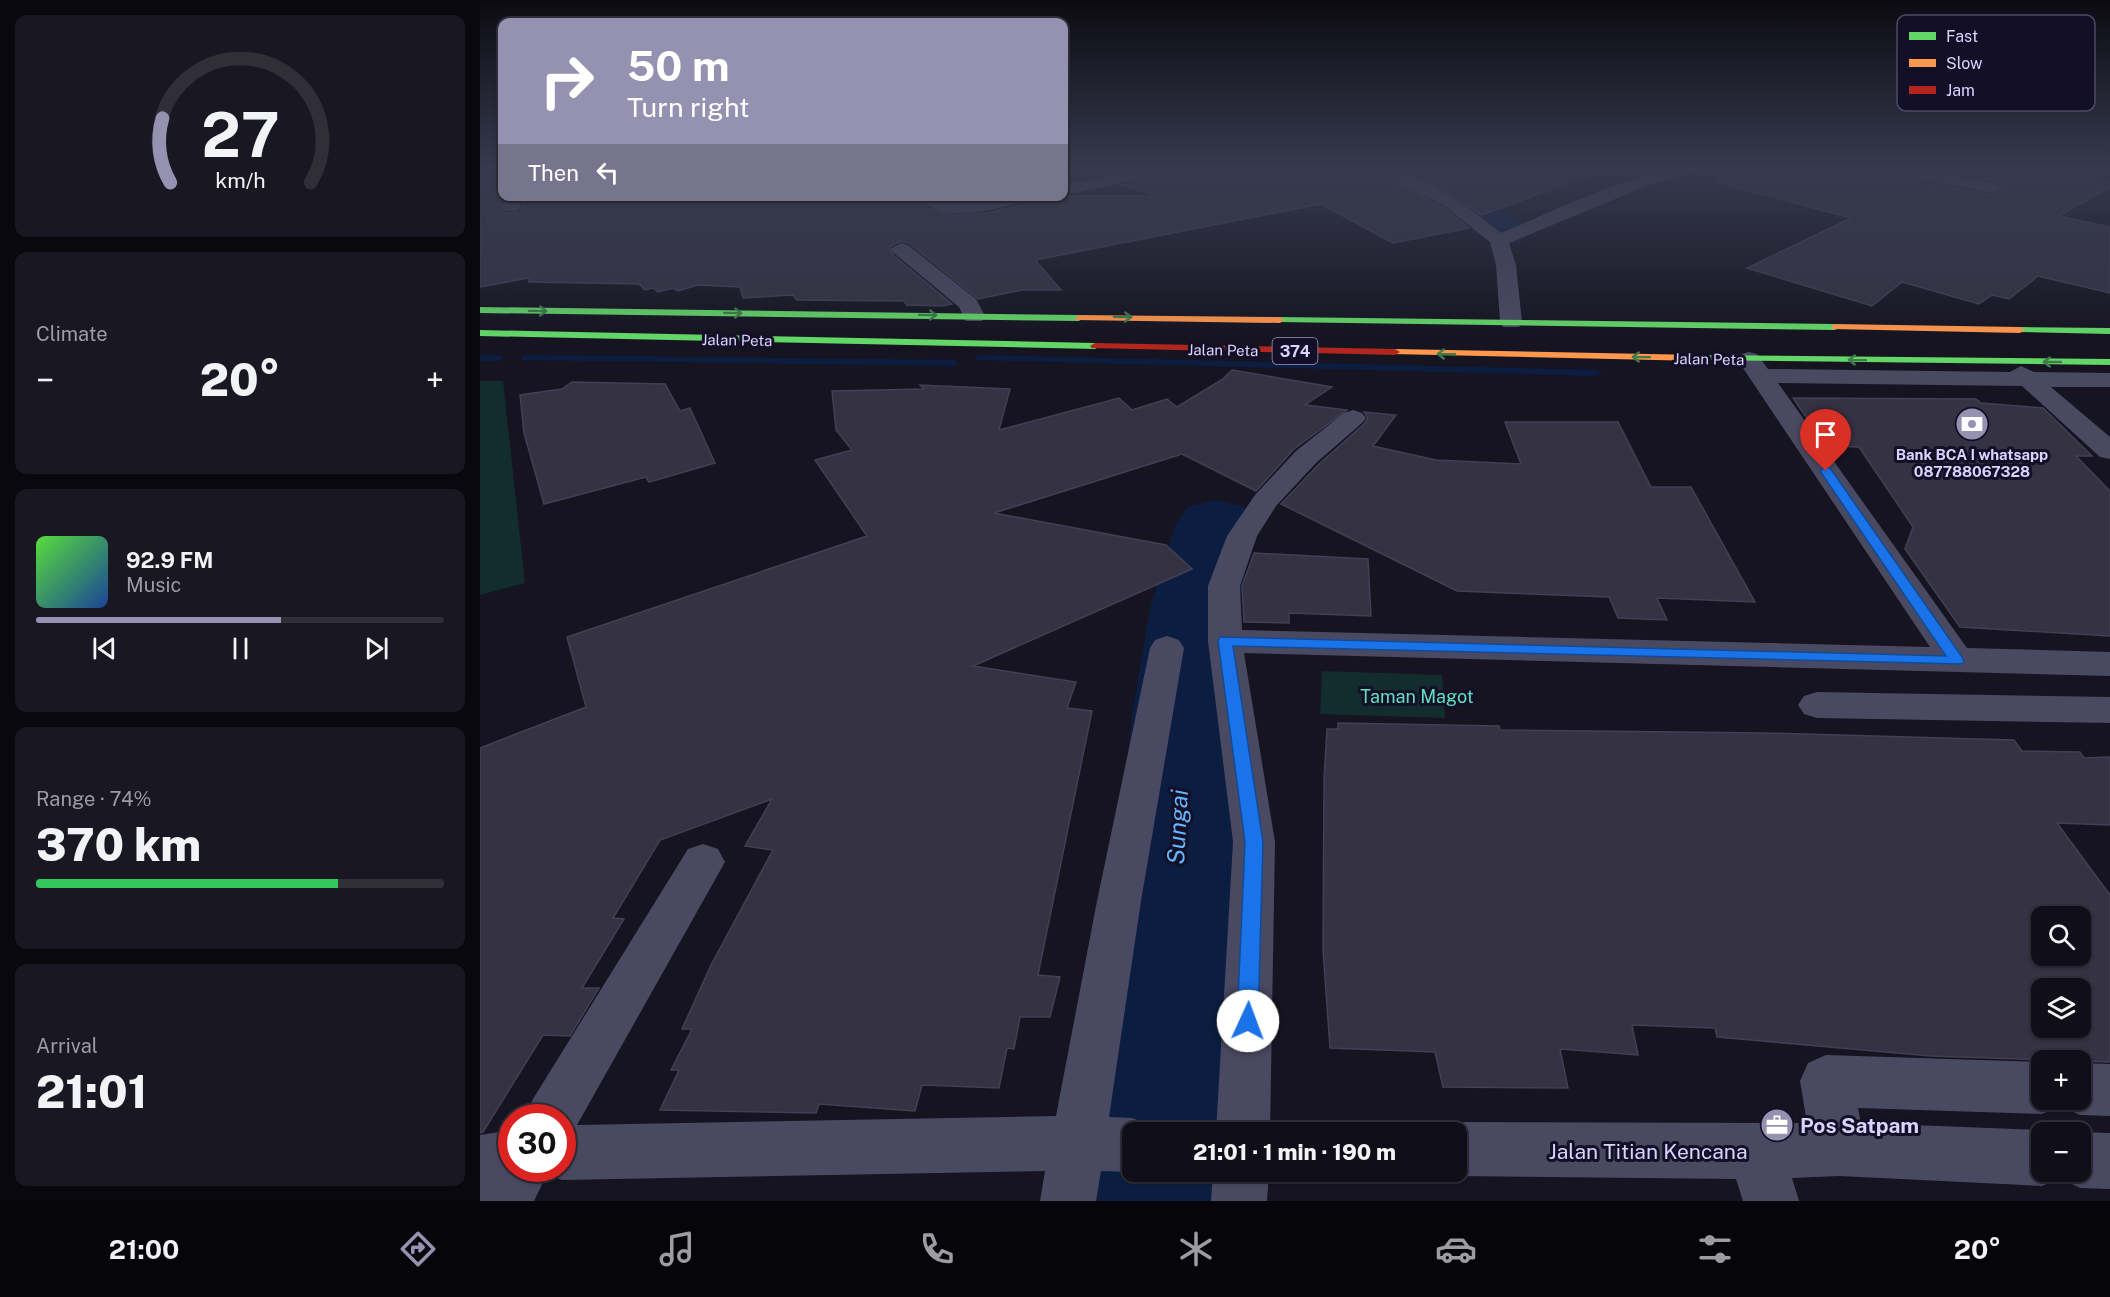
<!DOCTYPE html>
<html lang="en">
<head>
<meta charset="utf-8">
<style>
	body { margin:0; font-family:"Public Sans",sans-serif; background:#191822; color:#f1f3f6; height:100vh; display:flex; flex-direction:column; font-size:22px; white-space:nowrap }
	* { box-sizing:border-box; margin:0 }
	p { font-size:20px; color:#9c9ca2 }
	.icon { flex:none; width:33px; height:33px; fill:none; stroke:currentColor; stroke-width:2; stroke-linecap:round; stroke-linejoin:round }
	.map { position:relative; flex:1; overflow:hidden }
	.side { display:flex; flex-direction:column; gap:15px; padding:15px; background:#09080e; width:480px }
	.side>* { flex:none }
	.banner { position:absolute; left:18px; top:18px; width:570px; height:183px; border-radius:12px; box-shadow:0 2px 4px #0004,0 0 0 2px #302f38; background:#9591b1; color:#fff; overflow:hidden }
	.tools { position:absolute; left:1551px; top:906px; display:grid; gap:12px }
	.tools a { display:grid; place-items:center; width:60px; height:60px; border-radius:12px; background:#100f19; box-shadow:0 2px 4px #0004,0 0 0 2px #302f38; font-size:30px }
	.speed { position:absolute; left:18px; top:1104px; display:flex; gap:12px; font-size:30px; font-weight:700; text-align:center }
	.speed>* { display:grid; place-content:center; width:78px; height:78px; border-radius:50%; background:#100f19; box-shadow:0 2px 4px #0004,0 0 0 2px #302f38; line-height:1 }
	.speed .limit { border:9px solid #d22; background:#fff; color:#111 }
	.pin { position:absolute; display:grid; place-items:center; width:51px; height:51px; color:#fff; margin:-62px -26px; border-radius:50% 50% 50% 0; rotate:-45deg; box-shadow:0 0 6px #0007 }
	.pin .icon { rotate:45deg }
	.me { position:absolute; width:66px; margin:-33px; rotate:2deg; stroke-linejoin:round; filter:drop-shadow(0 0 4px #0008) }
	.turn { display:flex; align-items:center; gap:21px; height:126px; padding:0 30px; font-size:27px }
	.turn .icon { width:78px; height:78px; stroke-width:2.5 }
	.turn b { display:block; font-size:42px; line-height:51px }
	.then { display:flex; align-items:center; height:57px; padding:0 30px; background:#0003; gap:12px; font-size:22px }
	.big { font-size:45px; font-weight:800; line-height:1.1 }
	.side .widget { flex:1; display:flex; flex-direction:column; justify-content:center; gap:9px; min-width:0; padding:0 21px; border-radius:12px; background:#191822 }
	.side .dial { align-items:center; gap:0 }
	.dial svg { height:156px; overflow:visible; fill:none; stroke:#302f38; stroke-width:7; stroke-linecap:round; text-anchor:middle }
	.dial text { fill:#f1f3f6; stroke:none }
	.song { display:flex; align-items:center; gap:18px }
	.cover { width:72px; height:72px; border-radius:9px; background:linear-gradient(135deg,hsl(110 70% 55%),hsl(220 70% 35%)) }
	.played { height:6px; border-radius:3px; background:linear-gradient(90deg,#9591b1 60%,#302f38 60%) }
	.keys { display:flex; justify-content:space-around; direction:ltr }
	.heat { display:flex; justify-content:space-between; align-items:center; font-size:33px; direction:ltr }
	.charge { height:9px; border-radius:4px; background:linear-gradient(90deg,#34c759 74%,#302f38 0) }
	.trip { position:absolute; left:642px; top:1122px; width:345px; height:60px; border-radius:12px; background:#100f19; box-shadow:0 2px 4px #0004,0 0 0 2px #302f38; font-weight:800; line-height:60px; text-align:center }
	.menu { display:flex; height:96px; justify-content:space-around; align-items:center; background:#06060a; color:#9c9ca2 }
	.menu .icon { width:42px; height:42px }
	.menu .active { color:#9591b1 }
	.menu b { font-size:27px; color:#f1f3f6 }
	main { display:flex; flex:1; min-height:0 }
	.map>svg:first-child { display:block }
	.green { fill:#132c2d }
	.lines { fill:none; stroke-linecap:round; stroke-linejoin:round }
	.stream { fill:#0b1e41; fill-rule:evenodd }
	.river { fill:#0b1e41; fill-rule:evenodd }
	.building { fill:#343243; stroke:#433f54; stroke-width:1.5; fill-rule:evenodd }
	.street { fill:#4a4962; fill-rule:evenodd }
	.fast { fill:#63d668; fill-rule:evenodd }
	.slow { fill:#ff974d; fill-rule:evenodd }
	.jam { fill:#b3261e; fill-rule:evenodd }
	.oneway { stroke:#3f7c4a }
	.route { fill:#1a73e8; stroke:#114b97; stroke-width:1.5 }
	.labels { text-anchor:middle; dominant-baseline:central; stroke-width:6; stroke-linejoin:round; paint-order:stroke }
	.far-street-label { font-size:15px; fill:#d9d4ff; stroke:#130f26 }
	.far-poi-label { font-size:15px; font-weight:bold; fill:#d9d4ff; stroke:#130f26 }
	.shield { fill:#130f26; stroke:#9e99be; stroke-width:1.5 }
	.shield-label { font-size:16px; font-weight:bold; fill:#d9d4ff }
	.park-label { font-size:18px; fill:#5fe0c0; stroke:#130f26 }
	.near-poi-label { font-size:21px; font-weight:bold; fill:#d9d4ff; stroke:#130f26; text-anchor:start }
	.near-street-label { font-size:21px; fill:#d9d4ff; stroke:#130f26 }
	.near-water-label { font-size:24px; font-style:italic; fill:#62b6ff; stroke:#130f26 }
	.key { fill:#130f26; stroke:#4e4a67; stroke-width:1.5 }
	.key-label { font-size:16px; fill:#d9d4ff }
</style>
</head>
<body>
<main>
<section class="side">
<div class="widget dial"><svg viewBox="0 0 100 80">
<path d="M14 69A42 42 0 1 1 86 69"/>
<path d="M14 69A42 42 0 0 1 10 36" stroke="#9591b1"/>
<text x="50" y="56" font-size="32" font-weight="700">27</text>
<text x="50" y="72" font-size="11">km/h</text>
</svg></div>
<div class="widget"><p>Climate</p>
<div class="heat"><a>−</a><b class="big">20°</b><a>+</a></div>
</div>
<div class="widget">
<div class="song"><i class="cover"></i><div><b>92.9 FM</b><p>Music</p></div></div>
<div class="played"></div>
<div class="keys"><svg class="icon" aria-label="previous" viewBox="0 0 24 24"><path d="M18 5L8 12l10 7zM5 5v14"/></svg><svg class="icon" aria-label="pause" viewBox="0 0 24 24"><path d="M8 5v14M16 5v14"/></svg><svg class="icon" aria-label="next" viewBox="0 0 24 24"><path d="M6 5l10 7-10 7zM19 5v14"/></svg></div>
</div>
<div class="widget"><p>Range · 74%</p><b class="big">370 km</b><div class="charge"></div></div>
<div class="widget"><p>Arrival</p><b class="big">21:01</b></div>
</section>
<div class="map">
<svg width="1630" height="1201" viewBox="0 0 1630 1201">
	<rect width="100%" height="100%" fill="#161421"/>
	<path class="green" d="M0,381h23l22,202 -45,12z
		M842,671l120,4 3,43 -125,-4z"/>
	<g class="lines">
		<path class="stream" d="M0,355h19l5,3 -5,3h-19z
			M46,355l428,5 5,3 -5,3 -432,-6v-4z
			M500,355l617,15 5,3 -5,3 -621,-16v-4z"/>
		<path class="river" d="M893,169c18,0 38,-2 55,0 24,4 88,43 102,62l-8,10 -17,5 -17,-5 -44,-31 -65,-32z
			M736,500l28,7 12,17 -17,80 -7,110 3,418h-103v40h103l1,29h-152l2,-29 11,-25 -6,-15 41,-418 19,-110 25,-80 12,-17z"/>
	</g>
	<path class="building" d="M694,169h192l78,39 25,20 -76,15 -72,-39 -286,56 26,30h-39l-44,9 -69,-56 -9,-2 -10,6 3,8 59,49 -11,2 -34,-1 -3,-4 -107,-1 -4,-5 -50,3 -3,-11 -42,-2 -20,6 -5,-3 -15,4 -5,-4 -8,2 -6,-6 -110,-2 -1,-4 -48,9v-113l22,9 -3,14 7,16 14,-1 3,-6 -3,-10h396l12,12 28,7 31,-2 43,-10 10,-7h117l-35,-11 42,-9z
		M913,169h199l1,5 -111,41 -41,-28z
		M1238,169h12l16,8 23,1 41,-4 4,-5h63l10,7 107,19 10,-6 -9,-8 -64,-12h167l-6,9 18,3v6l-51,29 51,11v66l-72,-17 -29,23 -17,-4 -13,9 -77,-22 -30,24 -125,-38 104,-50 -135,-36z
		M752,370l100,17 -27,18 42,5 -53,39 -38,42 -74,-37 -188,59 172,32 26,24 -219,97 103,16 -9,26 25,3 -54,264 22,2 -10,40h-30l-6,32 -7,-1 -8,40 -77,-3 -7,26 -96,-7 -3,9 -156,-3 19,-40h-8l21,-41h-10l29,-64 62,-115 -28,-4 27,-47 -112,41 -47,78 11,1 -42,69h17l-29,48 -27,-1 -60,97 -3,1v-385l106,-41 -19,-70 300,-101 -52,-76 37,-10 -16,-20 -4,-39 92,-2 -4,-4 90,4 -11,41 120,-32 13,12 35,-11 10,8 46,-28z
		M92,382l93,2 15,27 10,-3 25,55 -66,19 -3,-5 -102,27 -20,-71 -4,-38 42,-6z
		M1313,398l183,1 5,4 62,5 49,48h-16l34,35v145l-150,-9 -55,-78 8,-22 -54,-80 -33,-1z
		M884,412l32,3 -23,31 63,14 85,4 -16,-42h113l33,65h40l64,115 -98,-4 10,22 -49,-2 -9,-21 -152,-6 -176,-87 37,-39 46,-41 4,-6z
		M774,553l114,6 3,57 -82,-3v10l-45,-1 -2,-36z
		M858,723l161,3 1,4 266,3 248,7 8,11 58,1 4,6 26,-1v68l-53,-2 53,72v167l-179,-6 -214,-19 -2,-9 -83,-3 6,30 -78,-6 8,39 -125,-1 -8,-35 -105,-4 -7,-99 1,-170 3,-50h11zM1562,916h38v40h-38zM1562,988h38v40h-38z"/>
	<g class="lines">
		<path class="street" d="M659,169h33l-8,5 -100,21v-10z
			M888,169c54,0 93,32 133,64 59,-24 132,-64 195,-64l-2,3 -43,12 -142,59 7,22 6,57 -3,5h-16l-3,-5 -4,-57 -6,-23 -45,-36z
			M1252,169h80l-2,3c-16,4 -67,8 -78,-3z
			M1399,169h37l78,14 8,5 -8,5 -107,-19z
			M22,193v3h16l3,11 -3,4h-12l-5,-15z
			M438,196h22l17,8 41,-8h40l-8,5c-33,6 -86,27 -112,-5z
			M421,243l7,2 68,54 9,17 -3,5h-16l-7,-14 -65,-54 -3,-4z
			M1269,352l8,2 11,15 242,3 11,-6 13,6 76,1v14h-59l59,50v22l-10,-2 -78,-71 -244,-3 189,265 143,4v24l-866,-23 31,189 -5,290h-54l17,-290 -25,-201v-55l19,-50 28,-41 41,-44 48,-38 9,-3 9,3 4,5 -4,5 -46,40 -40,43 -19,30 -17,50 2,44 688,17 -193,-288 4,-5z
			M687,636l12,4 5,8 -43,253 -32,216 23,1 19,8 3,6h-22l2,40 -33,-1 -5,30h-56l5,-30 -483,9 -15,-6 -13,27h-54v-66l32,-5v38h50v-50h-37l8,-19 155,-250 15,-5 15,5 7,13 -148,263 479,-9 41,-215 53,-253 5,-8z
			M1337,692l293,5v26l-293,-5 -13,-4 -6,-9 6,-9z
			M1346,1055l216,7v38h38v-37l30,1v52l-30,-1 -19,-9 -19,8 -184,-6 3,15 181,7 5,2h-5v40h38v-40l30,1v56l-30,-1 -20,-10 -18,8 -203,-10 -47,2 7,23h-56l-7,-22 -280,-3 -12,-4h12v-40h-21l21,-10 351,1 -7,-42 8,-18z
			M733,1172h56l-2,29h-56z"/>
		<path class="fast" d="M0,307l599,8 4,3 -4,3 -599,-8z
			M800,317l555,7 5,3 -5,3 -558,-8 -1,-2z
			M1540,327l90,1v6l-93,-2 -2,-2z
			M0,330l615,13 5,3 -5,3 -615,-13z
			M1219,355l411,4v6l-414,-5v-4z"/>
		<path class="slow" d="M599,315l201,2 4,3 -4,3 -204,-3 -1,-2z
			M1355,324l185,3 5,3 -5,3 -188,-4v-4z
			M915,349l304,6 5,3 -5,3 -307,-7v-4z"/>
		<path class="jam" d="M615,343l300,6 5,3 -5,3 -303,-7 -2,-2z"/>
	</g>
	<defs><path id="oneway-shaft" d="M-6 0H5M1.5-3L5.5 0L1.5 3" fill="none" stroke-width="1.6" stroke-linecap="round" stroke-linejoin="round" transform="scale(1.5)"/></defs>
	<g class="oneway">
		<use href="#oneway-shaft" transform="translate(58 311) rotate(1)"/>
		<use href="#oneway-shaft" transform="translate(253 313) rotate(1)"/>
		<use href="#oneway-shaft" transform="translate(448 315) rotate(1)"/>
		<use href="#oneway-shaft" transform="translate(643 317) rotate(1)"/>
		<use href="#oneway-shaft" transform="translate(966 354) rotate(-179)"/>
		<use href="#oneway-shaft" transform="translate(1161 357) rotate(-179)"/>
		<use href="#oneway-shaft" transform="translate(1377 360) rotate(-179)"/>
		<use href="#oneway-shaft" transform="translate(1572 362) rotate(-180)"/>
	</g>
	<linearGradient id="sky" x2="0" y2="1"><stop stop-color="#0c0b12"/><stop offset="0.5" stop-color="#363a4e"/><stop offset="1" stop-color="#363a4e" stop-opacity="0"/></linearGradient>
	<rect width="1630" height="337" fill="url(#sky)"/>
	<path class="route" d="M1346,467l4,1 132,189 2,4 -2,3 -729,-18 30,196 -5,179 -3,7 -7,2 -8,-2 -3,-7 8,-179 -27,-201 2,-4 726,19 -126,-185z"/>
	<defs>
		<g id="bank-disc" transform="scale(1.725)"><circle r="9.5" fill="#9591b1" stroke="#130f26"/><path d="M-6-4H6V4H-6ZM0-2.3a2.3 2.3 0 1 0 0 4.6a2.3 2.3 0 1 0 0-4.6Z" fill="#fff"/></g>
		<g id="office-disc" transform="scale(1.725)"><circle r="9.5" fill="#9591b1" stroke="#130f26"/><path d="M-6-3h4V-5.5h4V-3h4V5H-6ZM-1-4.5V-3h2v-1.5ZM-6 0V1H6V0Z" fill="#fff"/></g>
	</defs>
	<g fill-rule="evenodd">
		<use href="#bank-disc" x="1492" y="424"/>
		<use href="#office-disc" x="1297" y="1125"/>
	</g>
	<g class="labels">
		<g class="far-street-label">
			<text transform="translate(257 340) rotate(1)">Jalan Peta</text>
			<text transform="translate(743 350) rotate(1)">Jalan Peta</text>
			<text transform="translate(1229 359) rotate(1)">Jalan Peta</text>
		</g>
		<g class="far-poi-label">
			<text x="1492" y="454">Bank BCA I whatsapp<tspan x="1492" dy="17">087788067328</tspan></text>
		</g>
		<rect class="shield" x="792.5" y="338" width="45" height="26" rx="4.5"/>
		<g class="shield-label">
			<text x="815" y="351">374</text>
		</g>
		<g class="park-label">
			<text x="937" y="696">Taman Magot</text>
		</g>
		<g class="near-poi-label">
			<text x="1320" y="1125">Pos Satpam</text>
		</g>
		<g class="near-street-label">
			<text x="1168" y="1151">Jalan Titian Kencana</text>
		</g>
		<g class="near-water-label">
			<text transform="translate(697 827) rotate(-87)">Sungai</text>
		</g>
	</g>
	<rect x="1417" y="15" width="198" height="96" rx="9" class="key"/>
	<rect x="1429" y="32" width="27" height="8" fill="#63d668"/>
	<rect x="1429" y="59" width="27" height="8" fill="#ff974d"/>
	<rect x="1429" y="86" width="27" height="8" fill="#b3261e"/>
	<g class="key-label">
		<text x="1466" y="42">Fast</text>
		<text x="1466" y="69">Slow</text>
		<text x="1466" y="96">Jam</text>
	</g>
</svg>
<div class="tools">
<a><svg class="icon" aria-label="search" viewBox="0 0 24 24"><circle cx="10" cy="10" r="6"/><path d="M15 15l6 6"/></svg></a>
<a><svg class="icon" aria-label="layers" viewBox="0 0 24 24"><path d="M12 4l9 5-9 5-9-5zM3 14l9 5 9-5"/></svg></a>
<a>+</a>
<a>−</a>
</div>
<div class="speed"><div class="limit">30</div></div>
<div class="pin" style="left:1346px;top:471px;background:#d93025"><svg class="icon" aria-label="arrive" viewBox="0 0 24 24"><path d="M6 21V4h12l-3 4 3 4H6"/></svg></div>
<svg class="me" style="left:768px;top:1021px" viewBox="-20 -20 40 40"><circle r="19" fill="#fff"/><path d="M0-13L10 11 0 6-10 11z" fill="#1a73e8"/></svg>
<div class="trip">21:01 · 1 min · 190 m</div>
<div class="banner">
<div class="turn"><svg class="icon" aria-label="right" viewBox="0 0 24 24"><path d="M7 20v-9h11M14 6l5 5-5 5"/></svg><div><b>50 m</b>Turn right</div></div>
<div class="then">Then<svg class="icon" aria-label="left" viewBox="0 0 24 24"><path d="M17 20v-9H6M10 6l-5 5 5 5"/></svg></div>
</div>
</div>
</main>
<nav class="menu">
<b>21:00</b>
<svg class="icon active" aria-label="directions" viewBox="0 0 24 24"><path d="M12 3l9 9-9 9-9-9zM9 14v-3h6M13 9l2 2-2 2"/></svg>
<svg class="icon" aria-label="music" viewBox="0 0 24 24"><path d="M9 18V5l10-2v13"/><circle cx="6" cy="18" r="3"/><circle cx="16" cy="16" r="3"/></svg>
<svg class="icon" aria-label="phone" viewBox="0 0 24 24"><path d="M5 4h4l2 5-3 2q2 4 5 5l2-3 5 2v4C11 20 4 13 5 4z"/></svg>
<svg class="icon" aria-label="climate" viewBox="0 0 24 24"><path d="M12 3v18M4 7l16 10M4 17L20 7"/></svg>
<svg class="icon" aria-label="car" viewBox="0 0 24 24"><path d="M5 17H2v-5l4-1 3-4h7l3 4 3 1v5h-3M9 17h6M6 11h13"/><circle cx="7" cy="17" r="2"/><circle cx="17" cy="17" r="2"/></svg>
<svg class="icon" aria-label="filters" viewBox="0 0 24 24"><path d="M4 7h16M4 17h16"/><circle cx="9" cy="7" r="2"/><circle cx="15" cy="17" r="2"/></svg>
<b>20°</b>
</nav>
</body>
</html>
